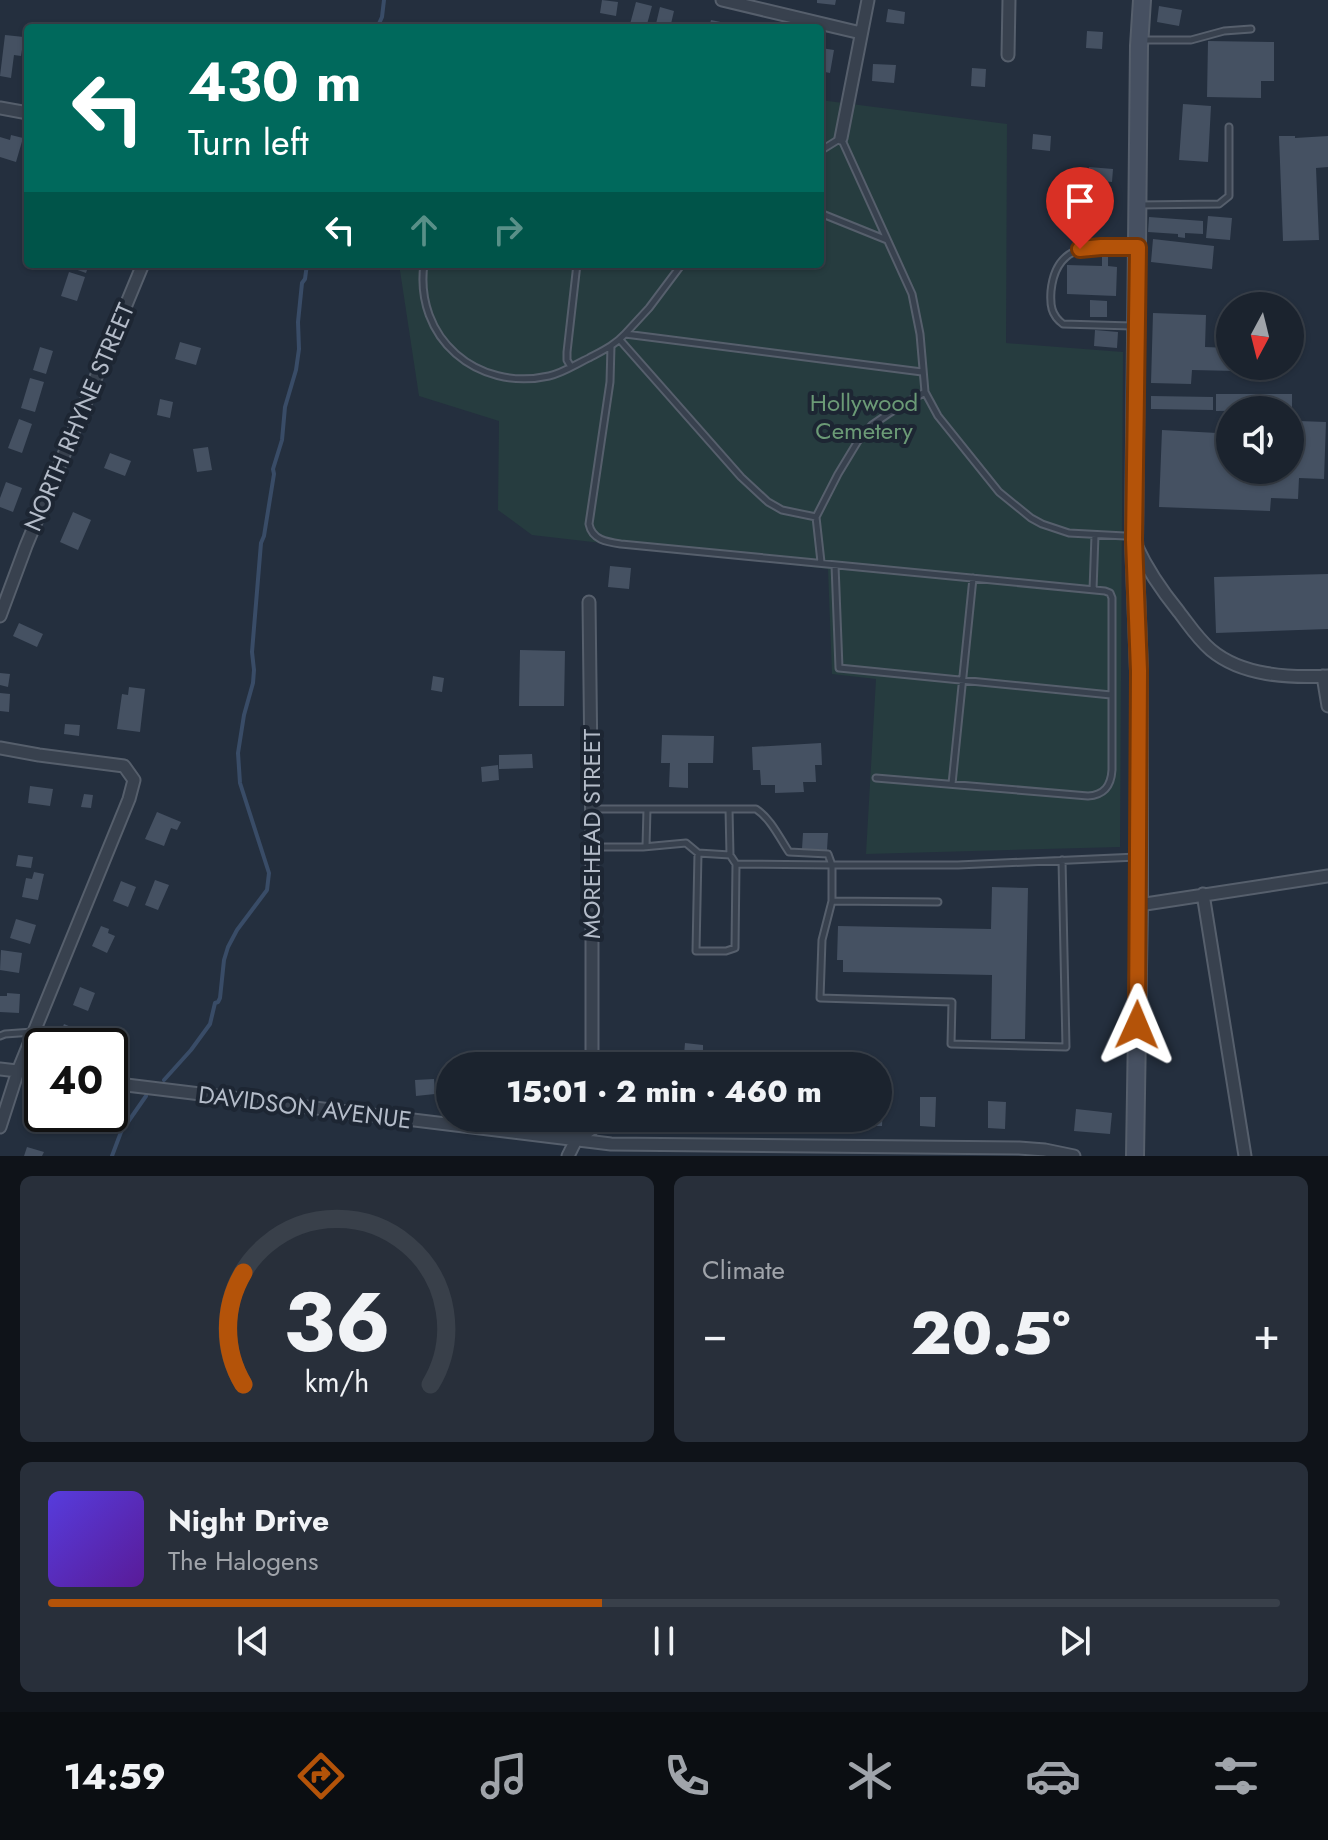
<!DOCTYPE html>
<html lang="en">
<head>
<meta charset="utf-8">
<style>
	body { margin:0; font-family:Jost,sans-serif; background:#282f3a; color:#f1f3f6; height:100vh; display:flex; flex-direction:column; font-size:30px; white-space:nowrap }
	* { box-sizing:border-box; margin:0 }
	p { font-size:26px; color:#a0a4aa }
	.icon { flex:none; width:44px; height:44px; fill:none; stroke:currentColor; stroke-width:2; stroke-linecap:round; stroke-linejoin:round }
	.map { position:relative; height:1156px; overflow:hidden }
	.drawer { display:flex; flex-direction:column; gap:20px; padding:20px; background:#0f1319; flex:1 }
	.drawer>* { flex:none }
	.hud { position:absolute; left:24px; top:24px; width:800px; height:244px; border-radius:8px; box-shadow:0 2px 6px #0004,0 0 0 2px #39404a; background:#00695c; color:#fff; overflow:hidden }
	.needle { width:52px; rotate:187deg }
	.tools { position:absolute; left:1216px; top:292px; display:grid; gap:16px }
	.tools a { display:grid; place-items:center; width:88px; height:88px; border-radius:50%; background:#1b232e; box-shadow:0 2px 6px #0004,0 0 0 2px #39404a; font-size:40px }
	.speed { position:absolute; left:24px; top:1028px; display:flex; gap:16px; font-size:40px; font-weight:700; text-align:center }
	.speed>* { display:grid; place-content:center; width:104px; height:104px; border-radius:50%; background:#1b232e; box-shadow:0 2px 6px #0004,0 0 0 2px #39404a; line-height:1 }
	.speed .limit { border:4px solid #111; border-radius:12px; background:#fff; color:#111 }
	.pin { position:absolute; display:grid; place-items:center; width:68px; height:68px; color:#fff; margin:-82px -34px; border-radius:50% 50% 50% 0; rotate:-45deg; box-shadow:0 0 8px #0007 }
	.pin .icon { rotate:45deg }
	.me { position:absolute; width:88px; margin:-44px; rotate:1deg; stroke-linejoin:round; filter:drop-shadow(0 0 6px #0008) }
	.turn { display:flex; align-items:center; gap:28px; height:168px; padding:0 32px; font-size:36px }
	.turn .icon { width:104px; height:104px; stroke-width:2.5 }
	.turn b { display:block; font-size:56px; line-height:68px }
	.lanes { display:flex; align-items:center; height:76px; padding:0 32px; background:#0003; justify-content:center; gap:40px; direction:ltr }
	.lanes .off { opacity:.35 }
	.big { font-size:60px; font-weight:800; line-height:1.1 }
	.drawer .card { flex:1; display:flex; flex-direction:column; justify-content:center; gap:12px; min-width:0; padding:0 28px; border-radius:12px; background:#282f3a }
	.drawer .dial { align-items:center; gap:0 }
	.dial svg { height:208px; overflow:visible; fill:none; stroke:#39404a; stroke-width:7; stroke-linecap:round; text-anchor:middle }
	.dial text { fill:#f1f3f6; stroke:none }
	.song { display:flex; align-items:center; gap:24px }
	.cover { width:96px; height:96px; border-radius:12px; background:linear-gradient(135deg,hsl(250 70% 55%),hsl(270 70% 35%)) }
	.played { height:8px; border-radius:4px; background:linear-gradient(90deg,#b45309 45%,#39404a 45%) }
	.keys { display:flex; justify-content:space-around; direction:ltr }
	.heat { display:flex; justify-content:space-between; align-items:center; font-size:44px; direction:ltr }
	.drawer .tiles { flex:1; display:grid; gap:20px; grid-template-columns:1fr 1fr }
	.card:last-child { grid-column:span 2 }
	.trip { position:absolute; left:436px; top:1052px; width:456px; height:80px; border-radius:40px; background:#1b232e; box-shadow:0 2px 6px #0004,0 0 0 2px #39404a; font-weight:800; line-height:80px; text-align:center }
	.tabs { display:flex; height:128px; justify-content:space-around; align-items:center; background:#0b0e12; color:#a0a4aa }
	.tabs .icon { width:56px; height:56px }
	.tabs .current { color:#b45309 }
	.tabs b { font-size:36px; color:#f1f3f6 }
	.map>svg:first-child { display:block }
	.green { fill:#263c3f }
	.lines { fill:none; stroke-linecap:round; stroke-linejoin:round }
	.stream { stroke:#394c67; stroke-width:4 }
	.building { fill:#455162 }
	.lane-casing { stroke:#565f6c; stroke-width:9 }
	.street-casing { stroke:#565f6c; stroke-width:15 }
	.secondary-casing { stroke:#565f6c; stroke-width:20 }
	.lane { stroke:#38414e; stroke-width:5 }
	.street { stroke:#38414e; stroke-width:11 }
	.secondary { stroke:#465061; stroke-width:16 }
	.route-casing { stroke:#753606; stroke-width:20 }
	.route { stroke:#b45309; stroke-width:14 }
	.labels { text-anchor:middle; dominant-baseline:central; stroke-width:8; stroke-linejoin:round; paint-order:stroke }
	.park-label { font-size:24px; fill:#6b9a76; stroke:#1d2633 }
	.street-label { font-size:24px; fill:#b4bcc9; stroke:#1d2633 }
</style>
</head>
<body>
<div class="map">
<svg width="1328" height="1156" viewBox="0 0 1328 1156">
	<rect width="100%" height="100%" fill="#242f3e"/>
	<path class="green" d="M820,100l187,24 -1,219 117,9 -3,495 -254,7 10,-175 -44,-5 -4,-105 -296,-34 -34,-25 1,-89 -80,-25 -20,-132h421z"/>
	<g class="lines">
		<path class="stream" d="M377,28l5,-11 2,-17
			M164,1080l27,-30 19,-26 5,-21 3,-1 2,-4 4,-38 4,-13 9,-17 30,-40 2,-17 -29,-90 -2,-30 6,-38 9,-32 1,-13 -2,-18 9,-109 3,-7 10,-62 -1,-5 9,-29 3,-33 11,-37 3,-21 -1,-27 4,-39 3,-4 2,-15
			M112,1156l9,-24 25,-36"/>
	</g>
	<path class="building" d="M602,0l16,2 -2,14 -16,-3z
		M817,0h19l-1,5 -18,-2z
		M636,2l16,4 -6,22h-17z
		M1159,6l23,4 -3,16 -22,-4z
		M660,7l14,4 -4,17h-15z
		M888,9l17,3 -1,12 -18,-2z
		M711,20l24,5v3h-26z
		M1087,31l16,1 -1,17 -16,-1z
		M5,35l19,2 -3,19 -7,-1 -3,23 -11,-2z
		M1208,41l66,1v39h-13v17l-54,-1z
		M821,48l13,2 -4,23 -10,-2z
		M873,64l23,1 -2,18 -22,-2z
		M972,68l14,1 -1,18 -14,-1z
		M1183,104l28,2 -3,56 -29,-2z
		M1033,134l18,2 -1,15 -18,-2z
		M11,135l12,3 -7,24 -16,-5v-20l10,3z
		M1279,136h16v2l33,-2v31l-12,1 3,72 -36,1z
		M1089,167l24,2 -1,13 -24,-2z
		M1208,216l24,2 -2,22 -24,-2z
		M1149,217l54,4v13l-18,-1v5l-7,-1v-3l-30,-2z
		M1153,239l61,7 -2,23 -61,-7z
		M1102,255h6v11l9,1 -1,29 -49,-2v-29l35,1z
		M73,264h16l-3,9 -14,-5z
		M69,272l16,5 -8,24 -16,-5z
		M1090,300l17,1v16h-17z
		M1153,313l53,2 -1,32 25,1v18h6v5l-44,-1 -1,14 -40,-1z
		M1095,330l23,2 -1,16 -23,-2z
		M180,342l21,6 -5,17 -21,-6z
		M40,347l13,4 -7,23 -13,-4z
		M30,378l14,4 -9,30 -14,-4z
		M1216,394h76v16l-76,1z
		M1151,396l62,1v13l-62,-1z
		M160,399l13,3 -3,16 -13,-3z
		M19,419l13,5 -10,29 -14,-5z
		M1299,421l27,1 -2,57 -25,-1 -1,21 -27,-1 -1,13 -111,-4 3,-77 55,3v-2h13v39h60v-36h8z
		M208,447l4,23 -15,2 -4,-23z
		M110,453l21,8 -6,15 -21,-8z
		M6,482l16,6 -9,24 -13,-5v-9z
		M73,512l18,8 -13,30 -18,-8z
		M610,566l21,2 -2,21 -21,-2z
		M1328,574v55l-112,4 -2,-56z
		M19,623l24,11 -6,13 -24,-11z
		M520,650l45,1 -1,55h-45z
		M0,673l10,1 -2,13 -8,-2z
		M433,676l11,2 -2,14 -11,-2z
		M129,687l16,2 -5,43 -23,-3 5,-35 6,1z
		M0,693l10,1 -1,18 -9,-1z
		M65,724l15,1 -1,11 -15,-2z
		M662,735l52,1 -1,27h-25v25l-19,-1 1,-24h-9z
		M821,743l1,22h-7l1,17h-13l1,10 -29,1v-8h-14l-1,-15h-7l-1,-23z
		M532,754l1,14 -34,1v-14z
		M498,765l1,15 -17,2 -1,-15z
		M30,786l23,3 -3,17 -22,-3z
		M84,794l9,1 -2,13 -10,-1z
		M157,812l24,10 -4,8 -6,-2 -7,18 -19,-7z
		M803,833h25l-1,17 -25,-1z
		M18,855l15,2 -2,11 -15,-2z
		M34,872l10,2 -6,26 -16,-3 4,-19 6,1z
		M155,880l14,5 -11,25 -13,-5z
		M121,881l15,6 -8,20 -15,-6z
		M992,887l36,1 -3,151h-34l1,-64 -149,-3v-12h-6l1,-34 153,3z
		M16,919l20,6 -6,19 -20,-6z
		M101,926l8,3 -1,4 7,3 -8,17 -15,-7z
		M1,950l21,3 -3,20 -19,-3z
		M80,987l15,6 -7,18 -15,-6z
		M7,993l13,1 -1,19 -19,-1v-16h7z
		M64,1024l14,6 -7,16 -15,-2z
		M685,1043l18,2v5l101,10 -1,6h-120z
		M434,1079l1,15 -19,2 -1,-16z
		M920,1097h16l-1,30 -15,-1z
		M988,1101l18,1 -1,27 -17,-1z
		M878,1103h5l-1,23h-17l1,-8h12z
		M30,1107l12,2v5h12l-2,13 -24,-4z
		M1076,1109l36,4 -2,21 -36,-3z
		M27,1147l17,5 -2,4h-18z"/>
	<g class="lines">
		<g class="lane-casing">
			<path id="lane" d="M1144,40h47l33,-9 27,-2
				M820,151l21,-13 71,156 8,40 5,58 13,24 61,76 32,26 11,6 27,9 56,3 4,2
				M1139,205l80,-1 10,-8v-69
				M820,213l67,27
				M1132,247c-39,-1 -76,-6 -81,44 -1,14 0,24 12,33l69,2
				M424,264c-10,74 53,128 125,112 14,-3 27,-12 40,-18 13,-7 26,-13 36,-24l297,38
				M625,334l24,-26 33,-44
				M620,340l121,137 27,25 14,8 34,7
				M611,346l-1,36 -21,142c3,16 18,18 32,20l484,47 5,2 2,5v172c-1,16 -8,25 -24,26l-212,-18
				M571,367l-4,-7v-8l10,-88
				M821,562l-5,-45 22,-43 20,-33 14,-16 19,-13 34,-20
				M835,565l4,103 272,27
				M1093,590l2,-55
				M952,784l21,-206
				M591,809h165c15,10 23,28 33,43l39,2 4,11h126l179,-8
				M729,809l1,46
				M646,846l1,-37
				M593,847h50l43,-4 12,10 32,2 6,9 -1,84 -9,3h-30l2,-98
				M736,864l96,1v36l-10,39 -2,58 132,4 -1,42 115,3 -4,-187
				M832,901l106,1
				M0,1036l5,-2 28,-2"/>
		</g>
		<g class="street-casing">
			<path id="street" d="M722,0l139,33
				M1008,55l1,-55
				M0,108l28,5
				M841,138l27,-138
				M1136,545c11,24 26,46 43,67 10,13 19,27 32,38 31,26 78,28 117,26
				M589,602l3,245v219
				M0,616l26,-70 117,-282
				M1323,676l5,30
				M0,748l39,7 85,11 10,14 -5,19 -111,272 -18,56
				M1203,894l42,262
				M1139,905l189,-29
				M0,1069l42,5
				M110,1083l501,61 408,4 26,2 29,6
				M568,1156l8,-16 17,-12 -1,-10"/>
		</g>
		<g class="secondary-casing">
			<path id="secondary" d="M1135,1156l4,-251v-234l-5,-131 5,-494 3,-46"/>
		</g>
		<use href="#lane" class="lane"/>
		<use href="#street" class="street"/>
		<use href="#secondary" class="secondary"/>
	</g>
	<g class="lines">
		<g class="route-casing">
			<path id="route" d="M1080,249l21,-2h37l-4,293 5,131 -2,354"/>
		</g>
		<use href="#route" class="route"/>
	</g>
	<g class="labels">
		<g class="park-label">
			<text x="864" y="402">Hollywood<tspan x="864" dy="28">Cemetery</tspan></text>
		</g>
		<g class="street-label">
			<text transform="translate(79 417) rotate(-67)">NORTH RHYNE STREET</text>
			<text transform="translate(591 834) rotate(-90)">MOREHEAD STREET</text>
			<text transform="translate(305 1107) rotate(7)">DAVIDSON AVENUE</text>
		</g>
	</g>
</svg>
<div class="tools">
<a><svg class="needle" viewBox="-14 -14 28 28"><path d="M0-13l5 13h-10z" fill="#e53935"/><path d="M0 13l5-13h-10z" fill="#a0a4aa"/></svg></a>
<a><svg class="icon" aria-label="sound" viewBox="0 0 24 24"><path d="M4 9h4l5-4v14l-5-4H4zM17 9q2 3 0 6"/></svg></a>
</div>
<div class="speed"><div class="limit">40</div></div>
<div class="pin" style="left:1080px;top:249px;background:#d93025"><svg class="icon" aria-label="arrive" viewBox="0 0 24 24"><path d="M6 21V4h12l-3 4 3 4H6"/></svg></div>
<svg class="me" style="left:1137px;top:1025px" viewBox="-20 -20 40 40"><path d="M0-17L14 15 0 8-14 15z" fill="#b45309" stroke="#fff" stroke-width="4"/></svg>
<div class="trip">15:01 · 2 min · 460 m</div>
<div class="hud">
<div class="turn"><svg class="icon" aria-label="left" viewBox="0 0 24 24"><path d="M17 20v-9H6M10 6l-5 5 5 5"/></svg><div><b>430 m</b>Turn left</div></div>
<div class="lanes"><svg class="icon" aria-label="left" viewBox="0 0 24 24"><path d="M17 20v-9H6M10 6l-5 5 5 5"/></svg><svg class="icon off" aria-label="ahead" viewBox="0 0 24 24"><path d="M12 20V5M6 11l6-6 6 6"/></svg><svg class="icon off" aria-label="right" viewBox="0 0 24 24"><path d="M7 20v-9h11M14 6l5 5-5 5"/></svg></div>
</div>
</div>
<section class="drawer">
<div class="tiles">
<div class="card dial"><svg viewBox="0 0 100 80">
<path d="M14 69A42 42 0 1 1 86 69"/>
<path d="M14 69A42 42 0 0 1 14 26" stroke="#b45309"/>
<text x="50" y="56" font-size="32" font-weight="700">36</text>
<text x="50" y="72" font-size="11">km/h</text>
</svg></div>
<div class="card"><p>Climate</p>
<div class="heat"><a>−</a><b class="big">20.5°</b><a>+</a></div>
</div>
<div class="card">
<div class="song"><i class="cover"></i><div><b>Night Drive</b><p>The Halogens</p></div></div>
<div class="played"></div>
<div class="keys"><svg class="icon" aria-label="previous" viewBox="0 0 24 24"><path d="M18 5L8 12l10 7zM5 5v14"/></svg><svg class="icon" aria-label="pause" viewBox="0 0 24 24"><path d="M8 5v14M16 5v14"/></svg><svg class="icon" aria-label="next" viewBox="0 0 24 24"><path d="M6 5l10 7-10 7zM19 5v14"/></svg></div>
</div>
</div>
</section>
<nav class="tabs">
<b>14:59</b>
<svg class="icon current" aria-label="directions" viewBox="0 0 24 24"><path d="M12 3l9 9-9 9-9-9zM9 14v-3h6M13 9l2 2-2 2"/></svg>
<svg class="icon" aria-label="music" viewBox="0 0 24 24"><path d="M9 18V5l10-2v13"/><circle cx="6" cy="18" r="3"/><circle cx="16" cy="16" r="3"/></svg>
<svg class="icon" aria-label="phone" viewBox="0 0 24 24"><path d="M5 4h4l2 5-3 2q2 4 5 5l2-3 5 2v4C11 20 4 13 5 4z"/></svg>
<svg class="icon" aria-label="climate" viewBox="0 0 24 24"><path d="M12 3v18M4 7l16 10M4 17L20 7"/></svg>
<svg class="icon" aria-label="car" viewBox="0 0 24 24"><path d="M5 17H2v-5l4-1 3-4h7l3 4 3 1v5h-3M9 17h6M6 11h13"/><circle cx="7" cy="17" r="2"/><circle cx="17" cy="17" r="2"/></svg>
<svg class="icon" aria-label="filters" viewBox="0 0 24 24"><path d="M4 7h16M4 17h16"/><circle cx="9" cy="7" r="2"/><circle cx="15" cy="17" r="2"/></svg>
</nav>
</body>
</html>
